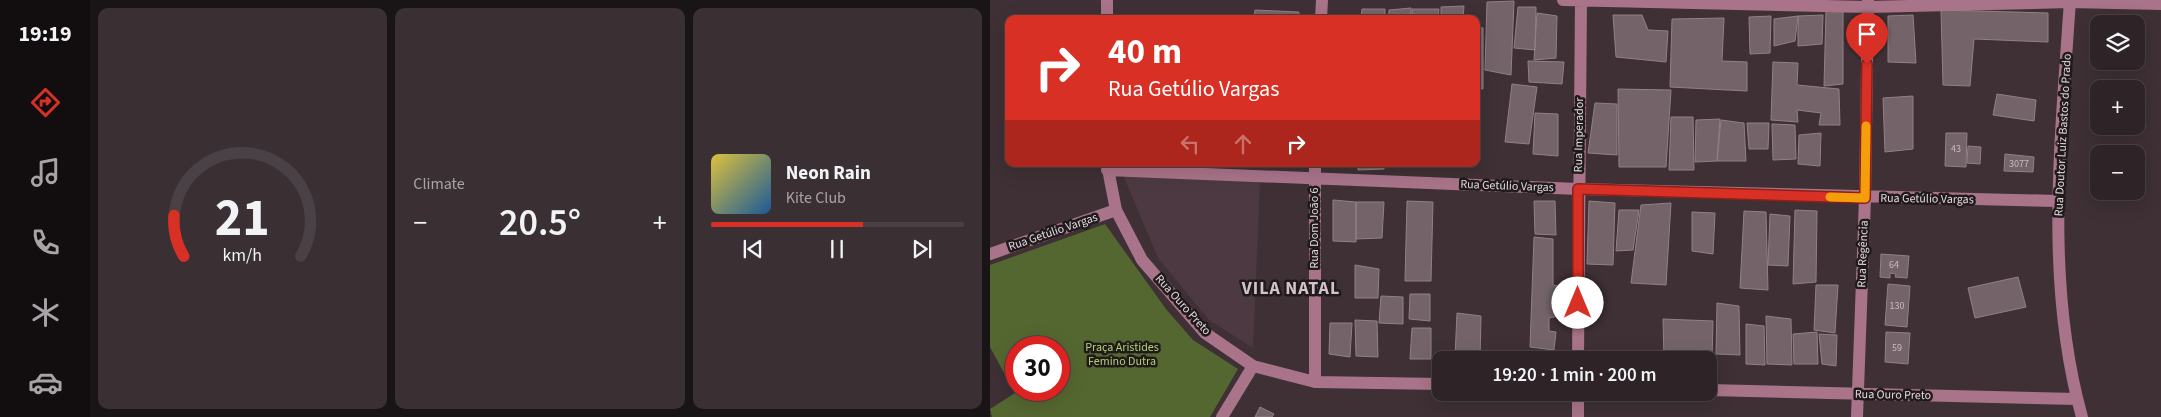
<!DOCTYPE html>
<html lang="en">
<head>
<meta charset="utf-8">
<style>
	body { margin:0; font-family:"Source Sans 3",sans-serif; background:#3a3034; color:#f1f3f6; height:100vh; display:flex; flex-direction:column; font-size:19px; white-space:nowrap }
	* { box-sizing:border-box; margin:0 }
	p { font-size:16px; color:#a7a4a8 }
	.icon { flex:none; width:28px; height:28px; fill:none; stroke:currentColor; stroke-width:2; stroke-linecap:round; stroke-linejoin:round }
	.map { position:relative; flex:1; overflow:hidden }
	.drawer { display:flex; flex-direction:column; gap:8px; padding:8px; background:#191416; width:900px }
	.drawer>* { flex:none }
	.banner { position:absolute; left:15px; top:15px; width:475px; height:152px; border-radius:10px; box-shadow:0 5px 20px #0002,0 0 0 1px #494145; background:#d93025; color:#fff; overflow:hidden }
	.tools { position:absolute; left:1100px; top:15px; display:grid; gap:10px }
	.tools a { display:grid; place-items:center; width:55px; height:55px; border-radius:10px; background:#2e2428; box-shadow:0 5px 20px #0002,0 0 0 1px #494145; font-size:25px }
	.speed { position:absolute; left:15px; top:336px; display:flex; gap:10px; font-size:25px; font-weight:700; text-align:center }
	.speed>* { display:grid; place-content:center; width:65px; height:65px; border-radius:50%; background:#2e2428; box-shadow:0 5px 20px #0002,0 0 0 1px #494145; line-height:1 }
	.speed .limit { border:8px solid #d22; background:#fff; color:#111 }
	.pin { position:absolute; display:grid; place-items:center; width:42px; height:42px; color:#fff; margin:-51px -21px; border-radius:50% 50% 50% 0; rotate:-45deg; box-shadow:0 0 5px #0007 }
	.pin .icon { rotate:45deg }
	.me { position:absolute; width:55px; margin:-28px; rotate:0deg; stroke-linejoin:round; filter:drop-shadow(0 0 4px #0008) }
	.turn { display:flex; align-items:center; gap:18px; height:105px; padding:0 20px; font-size:22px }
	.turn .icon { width:65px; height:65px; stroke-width:2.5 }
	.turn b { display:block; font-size:35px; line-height:42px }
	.lanes { display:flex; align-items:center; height:48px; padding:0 20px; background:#0003; justify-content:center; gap:25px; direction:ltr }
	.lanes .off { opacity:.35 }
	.big { font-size:38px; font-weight:600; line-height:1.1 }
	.drawer .widget { flex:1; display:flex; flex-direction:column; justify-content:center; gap:8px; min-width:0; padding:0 18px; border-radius:10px; background:#3a3034 }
	.drawer .dial { align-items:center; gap:0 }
	.dial svg { height:130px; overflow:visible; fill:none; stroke:#494145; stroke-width:7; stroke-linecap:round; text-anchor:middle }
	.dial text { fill:#f1f3f6; stroke:none }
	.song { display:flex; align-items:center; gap:15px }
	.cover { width:60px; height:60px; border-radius:8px; background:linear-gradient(135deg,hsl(50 70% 55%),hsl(210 70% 35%)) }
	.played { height:5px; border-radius:2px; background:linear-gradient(90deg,#d93025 60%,#494145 60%) }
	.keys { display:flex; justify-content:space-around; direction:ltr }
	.heat { display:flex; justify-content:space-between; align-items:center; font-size:28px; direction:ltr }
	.drawer .tiles { flex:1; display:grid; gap:8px; grid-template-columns:repeat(3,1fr) }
	.trip { position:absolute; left:442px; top:351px; width:285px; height:50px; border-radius:10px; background:#2e2428; box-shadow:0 5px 20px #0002,0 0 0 1px #494145; font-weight:600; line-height:50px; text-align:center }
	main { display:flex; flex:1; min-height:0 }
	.tabs { display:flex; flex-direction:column; width:90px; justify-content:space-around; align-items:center; background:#120e10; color:#a7a4a8 }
	.tabs .icon { width:35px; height:35px }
	.tabs .selected { color:#d93025 }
	.tabs b { font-size:22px; color:#f1f3f6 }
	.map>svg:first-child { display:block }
	.built { fill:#4d3941 }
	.green { fill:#556731; fill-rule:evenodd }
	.building { fill:#74646a; stroke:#918186 }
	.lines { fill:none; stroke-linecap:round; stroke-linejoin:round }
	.minor { stroke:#a97489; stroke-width:12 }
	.route-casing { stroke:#8d1f18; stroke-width:12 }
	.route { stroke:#d93025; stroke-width:9 }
	.slow { stroke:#f59e0b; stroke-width:9 }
	.labels { text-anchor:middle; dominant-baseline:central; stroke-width:5; stroke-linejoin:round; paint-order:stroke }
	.number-label { font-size:10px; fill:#c6bcc0 }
	.street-label { font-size:12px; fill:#e2d9dd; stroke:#201a1c }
	.park-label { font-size:12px; fill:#b0d26e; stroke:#201a1c }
	.district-label { font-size:18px; font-weight:bold; letter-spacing:1px; fill:#d3c2c8; stroke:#201a1c }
</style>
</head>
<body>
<main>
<nav class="tabs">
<b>19:19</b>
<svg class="icon selected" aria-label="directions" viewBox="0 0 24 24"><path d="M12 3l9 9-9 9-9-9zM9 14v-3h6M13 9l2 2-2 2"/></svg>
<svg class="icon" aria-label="music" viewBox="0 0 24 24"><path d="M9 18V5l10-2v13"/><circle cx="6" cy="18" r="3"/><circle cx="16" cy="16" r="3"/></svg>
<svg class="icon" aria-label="phone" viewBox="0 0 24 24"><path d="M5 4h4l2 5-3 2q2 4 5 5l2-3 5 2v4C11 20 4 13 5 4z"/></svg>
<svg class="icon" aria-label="climate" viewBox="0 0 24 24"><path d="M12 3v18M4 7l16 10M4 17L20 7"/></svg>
<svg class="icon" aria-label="car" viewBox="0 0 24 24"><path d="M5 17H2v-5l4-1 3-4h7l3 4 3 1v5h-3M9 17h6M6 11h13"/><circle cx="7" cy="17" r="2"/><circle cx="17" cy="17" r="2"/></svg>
</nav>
<section class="drawer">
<div class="tiles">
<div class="widget dial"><svg viewBox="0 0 100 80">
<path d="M14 69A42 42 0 1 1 86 69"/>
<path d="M14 69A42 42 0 0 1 8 44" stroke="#d93025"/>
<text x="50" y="56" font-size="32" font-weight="700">21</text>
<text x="50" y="72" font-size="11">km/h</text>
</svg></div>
<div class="widget"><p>Climate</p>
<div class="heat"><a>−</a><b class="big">20.5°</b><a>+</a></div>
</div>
<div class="widget">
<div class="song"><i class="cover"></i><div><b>Neon Rain</b><p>Kite Club</p></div></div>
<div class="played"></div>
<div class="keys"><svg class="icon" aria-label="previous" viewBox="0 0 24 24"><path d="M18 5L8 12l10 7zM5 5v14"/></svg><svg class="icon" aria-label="pause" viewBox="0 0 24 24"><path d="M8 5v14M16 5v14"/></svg><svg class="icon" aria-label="next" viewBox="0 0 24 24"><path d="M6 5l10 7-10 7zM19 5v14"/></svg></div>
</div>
</div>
</section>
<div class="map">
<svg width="1171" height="417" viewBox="0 0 1171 417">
	<rect width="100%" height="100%" fill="#3e3035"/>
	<path class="built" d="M134,177l136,2 -7,169 -44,-28 -51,-62z"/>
	<path class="green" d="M115,224l61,85 27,31 45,29 -28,48h-218l-2,-8 25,-16 -25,-46v-82zM26,348h43v42h-43z"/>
	<path class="building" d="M524,1l-3,74 -26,-5 2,-68z
		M474,6l-1,13h-22v-12z
		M528,7h18l-1,43 -21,-2z
		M421,8v11h-23l1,-9z
		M372,9h23v10h-24z
		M422,9h27l-1,10h-26z
		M265,10l44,2 -1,7h-44z
		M951,10l107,3v29l-74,-3 -4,47 -27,-1z
		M836,11h17v73l-19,2z
		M547,13l20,3 -1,42 -22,2z
		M623,15h29l6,15 20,1 -2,31 -50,-5z
		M833,15l-1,29 -24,2v-30z
		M923,15l3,48 -28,-1v-46z
		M781,16l-1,37 -20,1 -1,-37z
		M808,16l-3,25 -21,5v-27z
		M734,18l-2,43 25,1v29l-77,-4 2,-68z
		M486,27l7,1v61l-7,-1z
		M538,61l36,1 -2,22 -33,-2z
		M783,62l25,1 -1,22 42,4 1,36h-21l2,-12 -24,-3 1,12 -27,-2z
		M522,84l25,3 -8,57 -24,-2z
		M628,89l53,1 -5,77h-47z
		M1007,94l39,6 -2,21 -41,-6z
		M923,96v53l-28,3 -2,-54z
		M605,103l22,1v51l-29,-2z
		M545,113l23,1v42l-25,-2z
		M681,117h22l1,53h-25z
		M730,119l-3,42 -22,1 1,-42z
		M731,120l23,3 2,38h-29z
		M757,123h22l-1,26h-19z
		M782,124l23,1 1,34 -23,1z
		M831,133l-1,33 -22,-2 1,-29z
		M956,133h21l-1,34 -21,-1z
		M978,146l13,1 -1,17 -13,-1z
		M1015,154l29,3 -1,15 -29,-1z
		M368,164h26v5l-26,1z
		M343,200l23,2v40l-23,-1z
		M417,201l26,1 -2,79h-26z
		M544,201h21l1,34 -21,-1z
		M599,201l26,2 -2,62 -26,-1z
		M366,202h28l-2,36 -26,1z
		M681,203l-5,82 -35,-2 10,-78z
		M629,210h20l-6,40 -17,1z
		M805,210l22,1 -1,71 -23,2z
		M754,211l22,1 2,78 -28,-2z
		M702,212l23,1 -2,41 -21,-3z
		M780,214l20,2 -2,50 -20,-1z
		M544,237l19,2v46l6,1v8l-7,1 -1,12 9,1 -1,8 -10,2v13l7,1 -2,18 -24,-3z
		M891,254l28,2 -2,22 -12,-1 1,-3 -6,-1v5l-10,-1z
		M365,265l24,4 -1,29h-23z
		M1028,277l8,30 -51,11 -7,-30z
		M898,284l22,2 -3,41 -22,-2z
		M826,285h22l-3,48 -21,-3z
		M420,294h20v27l-21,-2z
		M391,296l22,1v27l-24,-1z
		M727,303l22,3 1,49 -24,-1z
		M467,313l24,3 -1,43 -25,-2z
		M776,316l25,3 1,46 -25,-1z
		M673,319l50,2 -1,40 -48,-2z
		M365,320l22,1 1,36 -22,-1z
		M340,323h22l-2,34 -21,-3z
		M756,324l18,2 1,39 -19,-1z
		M422,328h19v31h-21z
		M827,332l1,32h-24l-1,-30z
		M896,332l24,1 -2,31 -23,-2z
		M829,334l18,1 -1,31 -14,-2z
		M270,407l14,7 -2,3h-17z"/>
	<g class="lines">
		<path class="minor" d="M573,0l305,7 202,-5 91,2
			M1080,0c-9,139 -26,281 12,417
			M117,19v-19
			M331,19l1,-19
			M117,164l9,46 26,50 63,73 48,33 62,16 126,2
			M325,164v218
			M117,170l471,19 479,12
			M0,254l126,-44
			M588,360l3,-360
			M719,390l368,9
			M232,417l31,-51
			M588,417v-25
			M867,417l8,-219 3,-198"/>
	</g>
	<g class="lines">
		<g class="route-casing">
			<path id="route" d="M588,303v-114l287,9 2,-134"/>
		</g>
		<use href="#route" class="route"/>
		<path class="slow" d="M840,197l35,1 1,-72"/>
	</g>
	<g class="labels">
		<g class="number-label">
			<text x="966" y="149">43</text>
			<text x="1029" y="164">3077</text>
			<text x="904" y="265">64</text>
			<text x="907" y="306">130</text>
			<text x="907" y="348">59</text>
		</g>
		<g class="street-label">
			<text transform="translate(589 135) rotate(-89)">Rua Imperador</text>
			<text transform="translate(1073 135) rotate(-87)">Rua Doutor Luiz Bastos do Prado</text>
			<text transform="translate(517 186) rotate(2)">Rua Getúlio Vargas</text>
			<text transform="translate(937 199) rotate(1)">Rua Getúlio Vargas</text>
			<text transform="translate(324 228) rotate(-90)">Rua Dom João 6</text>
			<text transform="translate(63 232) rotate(-19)">Rua Getúlio Vargas</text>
			<text transform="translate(873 254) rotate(-88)">Rua Regência</text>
			<text transform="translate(193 305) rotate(48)">Rua Ouro Preto</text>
			<text transform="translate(903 395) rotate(1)">Rua Ouro Preto</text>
		</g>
		<g class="park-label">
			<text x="132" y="347">Praça Aristides<tspan x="132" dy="14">Femino Dutra</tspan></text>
		</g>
		<g class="district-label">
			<text x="301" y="288">VILA NATAL</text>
		</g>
	</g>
</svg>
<div class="tools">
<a><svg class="icon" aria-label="layers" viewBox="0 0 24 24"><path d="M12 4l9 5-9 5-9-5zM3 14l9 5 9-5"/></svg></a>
<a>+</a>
<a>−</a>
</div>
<div class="speed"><div class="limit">30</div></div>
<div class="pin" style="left:877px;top:64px;background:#d93025"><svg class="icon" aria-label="arrive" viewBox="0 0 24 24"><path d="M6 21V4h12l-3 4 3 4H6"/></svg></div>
<svg class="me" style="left:588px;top:303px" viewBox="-20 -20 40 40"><circle r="19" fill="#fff"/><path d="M0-13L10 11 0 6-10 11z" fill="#d93025"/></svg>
<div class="trip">19:20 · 1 min · 200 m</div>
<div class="banner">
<div class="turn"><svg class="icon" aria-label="right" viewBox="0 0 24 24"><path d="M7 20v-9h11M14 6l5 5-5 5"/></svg><div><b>40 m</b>Rua Getúlio Vargas</div></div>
<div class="lanes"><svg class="icon off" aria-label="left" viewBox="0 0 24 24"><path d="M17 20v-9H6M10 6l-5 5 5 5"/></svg><svg class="icon off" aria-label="ahead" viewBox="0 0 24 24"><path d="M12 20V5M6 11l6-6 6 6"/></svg><svg class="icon" aria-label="right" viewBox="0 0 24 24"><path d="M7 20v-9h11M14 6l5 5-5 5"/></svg></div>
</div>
</div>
</main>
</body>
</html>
